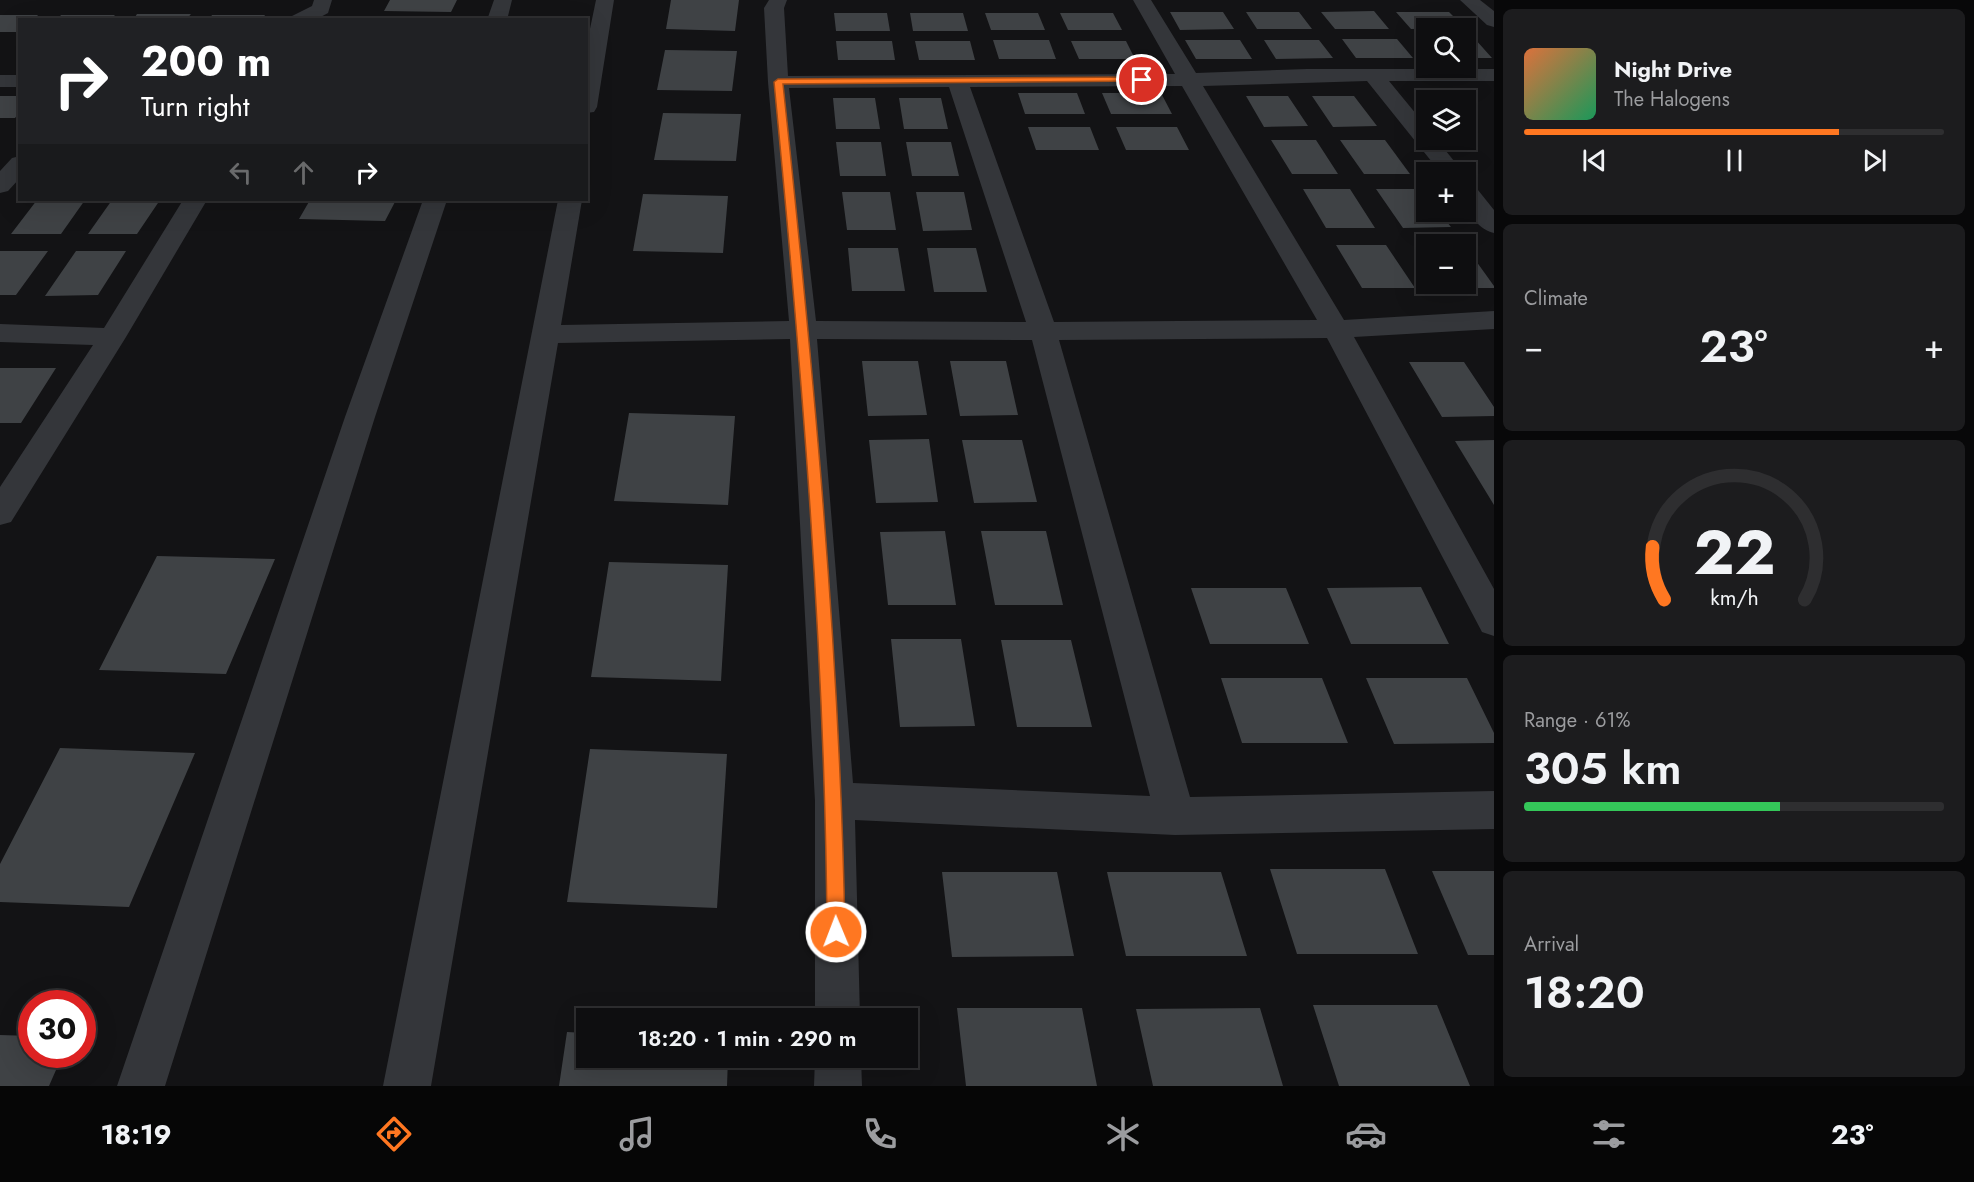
<!DOCTYPE html>
<html lang="en">
<head>
<meta charset="utf-8">
<style>
	body { margin:0; font-family:Jost,sans-serif; background:#1c1c1e; color:#f1f3f6; height:100vh; display:flex; flex-direction:column; font-size:22px; white-space:nowrap }
	* { box-sizing:border-box; margin:0 }
	p { font-size:20px; color:#9b9c9f }
	.icon { flex:none; width:33px; height:33px; fill:none; stroke:currentColor; stroke-width:2; stroke-linecap:round; stroke-linejoin:round }
	.map { position:relative; flex:1; overflow:hidden }
	.details { display:flex; flex-direction:column; gap:9px; padding:9px; background:#080809; width:480px }
	.details>* { flex:none }
	.guide { position:absolute; left:18px; top:18px; width:570px; height:183px; border-radius:0px; box-shadow:0 6px 24px #0002,0 0 0 2px #2e2e30; background:#202124; color:#fff; overflow:hidden }
	.fabs { position:absolute; left:1416px; top:18px; display:grid; gap:12px }
	.fabs a { display:grid; place-items:center; width:60px; height:60px; border-radius:0px; background:#0e0e10; box-shadow:0 6px 24px #0002,0 0 0 2px #2e2e30; font-size:30px }
	.speed { position:absolute; left:18px; top:990px; display:flex; gap:12px; font-size:30px; font-weight:700; text-align:center }
	.speed>* { display:grid; place-content:center; width:78px; height:78px; border-radius:50%; background:#0e0e10; box-shadow:0 6px 24px #0002,0 0 0 2px #2e2e30; line-height:1 }
	.speed .limit { border:9px solid #d22; background:#fff; color:#111 }
	.pin { position:absolute; display:grid; place-items:center; width:51px; height:51px; color:#fff; margin:-26px; border:3px solid #fff; border-radius:50%; box-shadow:0 2px 6px #0007 }
	.me { position:absolute; width:66px; margin:-33px; rotate:359deg; stroke-linejoin:round; filter:drop-shadow(0 0 4px #0008) }
	.turn { display:flex; align-items:center; gap:21px; height:126px; padding:0 24px; font-size:27px }
	.turn .icon { width:78px; height:78px; stroke-width:2.5 }
	.turn b { display:block; font-size:42px; line-height:51px }
	.lanes { display:flex; align-items:center; height:57px; padding:0 24px; background:#0003; justify-content:center; gap:30px; direction:ltr }
	.lanes .off { opacity:.35 }
	.big { font-size:45px; font-weight:600; line-height:1.1 }
	.details .card { flex:1; display:flex; flex-direction:column; justify-content:center; gap:9px; min-width:0; padding:0 21px; border-radius:9px; background:#1c1c1e }
	.details .dial { align-items:center; gap:0 }
	.dial svg { height:156px; overflow:visible; fill:none; stroke:#2e2e30; stroke-width:7; stroke-linecap:round; text-anchor:middle }
	.dial text { fill:#f1f3f6; stroke:none }
	.song { display:flex; align-items:center; gap:18px }
	.cover { width:72px; height:72px; border-radius:9px; background:linear-gradient(135deg,hsl(20 70% 55%),hsl(150 70% 35%)) }
	.played { height:6px; border-radius:3px; background:linear-gradient(90deg,#ff7721 75%,#2e2e30 75%) }
	.keys { display:flex; justify-content:space-around; direction:ltr }
	.heat { display:flex; justify-content:space-between; align-items:center; font-size:33px; direction:ltr }
	.charge { height:9px; border-radius:4px; background:linear-gradient(90deg,#34c759 61%,#2e2e30 0) }
	.trip { position:absolute; left:576px; top:1008px; width:342px; height:60px; border-radius:0px; background:#0e0e10; box-shadow:0 6px 24px #0002,0 0 0 2px #2e2e30; font-weight:600; line-height:60px; text-align:center }
	.dock { display:flex; height:96px; justify-content:space-around; align-items:center; background:#060606; color:#9b9c9f }
	.dock .icon { width:42px; height:42px }
	.dock .active { color:#ff7721 }
	.dock b { font-size:27px; color:#f1f3f6 }
	main { display:flex; flex:1; min-height:0 }
	.map>svg:first-child { display:block }
	.building { fill:#3f4245 }
	.lines { fill:none; stroke-linecap:round; stroke-linejoin:round }
	.minor { fill:#34363a; fill-rule:evenodd }
	.route { fill:#ff7721; stroke:#a64d15; stroke-width:1.5 }
</style>
</head>
<body>
<main>
<div class="map">
<svg width="1494" height="1086" viewBox="0 0 1494 1086">
	<rect width="100%" height="100%" fill="#131315"/>
	<path class="building" d="M390,0h67l-6,12 -67,-1z
		M671,0h68l-4,31 -69,-2z
		M1374,11l15,18h-54l-14,-17z
		M1170,12h53l11,17 -54,1z
		M1246,12h53l13,17h-55z
		M1396,12h53l16,16 -54,1z
		M834,13h53l3,18h-54z
		M910,13h53l5,18h-55z
		M985,13h53l7,17h-54z
		M1060,13h53l9,17h-54z
		M137,14h54l-5,6h-53z
		M0,15h38l-4,5h-14v12h-20z
		M61,15h54l-5,5h-53z
		M212,15h53l-3,5h-53z
		M1342,39h55l16,19h-57z
		M1466,39h9l17,19h-26z
		M993,40h56l7,19h-57z
		M1185,40h55l12,19h-56z
		M1264,40h55l14,18 -57,1z
		M836,41h56l3,19h-57z
		M915,41h55l5,19h-56z
		M1071,41h55l9,18h-56z
		M665,50l72,1 -5,40 -75,-1z
		M1018,93h59l8,21h-60z
		M1102,93h59l11,21h-61z
		M0,96h20v16l-5,6h-15z
		M1246,96h42l20,30 -44,1z
		M1312,96h42l23,30 -44,1z
		M833,98h42l5,31h-44z
		M899,98h42l7,31h-44z
		M663,113l78,1 -5,47 -82,-1z
		M1028,127h62l9,23h-63z
		M1116,127h61l12,23h-63z
		M1271,140h45l22,34h-46z
		M1340,140h45l25,34h-46z
		M836,142h45l5,34h-46z
		M906,142h45l8,34h-47z
		M1303,189h47l25,39h-49z
		M1376,189h47l3,5v18h13l12,15 -48,1z
		M842,192h48l6,38h-49z
		M916,192h48l8,38 -49,1z
		M643,194l85,2 -5,57 -90,-2z
		M37,200h48l-24,34h-50z
		M112,200h48l-23,34h-49z
		M310,200h86l-11,21 -86,-2z
		M1336,245h50l29,43h-53z
		M1414,245h12v18z
		M1466,247l28,39v2h-50l-4,-4h26z
		M848,248h50l7,43h-53z
		M927,248h49l11,44h-53z
		M0,251h48l-32,44h-16z
		M76,251h50l-28,44 -53,1z
		M862,361h56l9,54 -59,1z
		M950,361h56l12,54 -58,1z
		M1409,362h55l30,45v9l-52,1z
		M0,368h56l-35,55h-21z
		M629,413l106,3 -7,89 -114,-4z
		M929,439l9,63 -62,1 -7,-63z
		M962,440h60l15,62 -63,1z
		M1494,440v65l-39,-64z
		M945,531l11,74h-68l-8,-73z
		M981,531h65l17,74h-68z
		M157,556l118,3 -49,115 -127,-4z
		M609,562l119,3 -7,116 -130,-4z
		M1421,587l28,57h-98l-24,-56z
		M1191,588h95l23,56h-99z
		M891,639h70l14,87 -75,1z
		M1001,640h70l21,87h-75z
		M1221,678h101l26,65h-106z
		M1366,678h101l27,55v10l-100,1z
		M60,748l135,5 -66,154 -129,-5v-38z
		M590,749l137,5 -10,154 -150,-6z
		M1270,869h115l33,85h-121z
		M1432,871h62v84h-26z
		M942,872h115l17,84 -122,1z
		M1107,872h114l26,84h-121z
		M1313,1005h124l33,81h-131z
		M957,1008h125l15,78h-131z
		M1260,1008l23,78h-130l-17,-77z
		M567,1032l19,1v25h142l-1,28h-168z
		M0,1035l32,1v18h31l-14,32h-49z"/>
	<g class="lines">
		<path class="minor" d="M314,0h18l-4,13 -13,7h-25l2,-4 20,-10z
			M494,0h18l-5,20h-20z
			M596,0h18l-17,107 -3,5 -8,1v-65z
			M769,0h18l-3,8 4,68 387,-2 -42,-74h18l45,73 111,-4h187v12h-105l37,45v14h11l26,32h-23l-73,-91 -164,5 141,234 150,-9v18l-140,8 140,252v47l-12,-4 -155,-294 -268,2 131,457 304,-6v38l-319,6 -320,-15 5,198h-45v-217l-25,-462 -232,4 -127,743h-48l175,-886h24l-21,125 228,-4 -21,-239 -4,-74zM1182,86l135,234 -263,2 -84,-235zM949,87l77,235 -210,-1 -27,-233zM817,339l215,1 118,456 -297,-13z
			M1460,0h20l14,11v16l-7,-2z
			M0,75h20v12h-20z
			M20,156v22l-12,13 -8,2v-22l12,-13z
			M1466,183l8,2 20,25v23c-22,-5 -30,-31 -28,-50z
			M183,200h24l-81,137 -115,185 -11,3v-38l93,-142 -93,-3v-18l104,4z
			M423,200h24l-72,217 -210,669h-48l228,-669z
			M815,1058h46l1,28h-48z"/>
	</g>
	<path class="route" d="M1142,77l4,3 -1,1 -362,3c30,281 57,565 62,848l-2,6 -7,2 -6,-2 -3,-6c-2,-284 -26,-569 -53,-850l4,-3z"/>
</svg>
<div class="fabs">
<a><svg class="icon" aria-label="search" viewBox="0 0 24 24"><circle cx="10" cy="10" r="6"/><path d="M15 15l6 6"/></svg></a>
<a><svg class="icon" aria-label="layers" viewBox="0 0 24 24"><path d="M12 4l9 5-9 5-9-5zM3 14l9 5 9-5"/></svg></a>
<a>+</a>
<a>−</a>
</div>
<div class="speed"><div class="limit">30</div></div>
<div class="pin" style="left:1142px;top:80px;background:#d93025"><svg class="icon" aria-label="arrive" viewBox="0 0 24 24"><path d="M6 21V4h12l-3 4 3 4H6"/></svg></div>
<svg class="me" style="left:836px;top:932px" viewBox="-20 -20 40 40"><circle r="17" fill="#ff7721" stroke="#fff" stroke-width="3"/><path d="M0-11L8 9 0 5-8 9z" fill="#fff"/></svg>
<div class="trip">18:20 · 1 min · 290 m</div>
<div class="guide">
<div class="turn"><svg class="icon" aria-label="right" viewBox="0 0 24 24"><path d="M7 20v-9h11M14 6l5 5-5 5"/></svg><div><b>200 m</b>Turn right</div></div>
<div class="lanes"><svg class="icon off" aria-label="left" viewBox="0 0 24 24"><path d="M17 20v-9H6M10 6l-5 5 5 5"/></svg><svg class="icon off" aria-label="ahead" viewBox="0 0 24 24"><path d="M12 20V5M6 11l6-6 6 6"/></svg><svg class="icon" aria-label="right" viewBox="0 0 24 24"><path d="M7 20v-9h11M14 6l5 5-5 5"/></svg></div>
</div>
</div>
<section class="details">
<div class="card">
<div class="song"><i class="cover"></i><div><b>Night Drive</b><p>The Halogens</p></div></div>
<div class="played"></div>
<div class="keys"><svg class="icon" aria-label="previous" viewBox="0 0 24 24"><path d="M18 5L8 12l10 7zM5 5v14"/></svg><svg class="icon" aria-label="pause" viewBox="0 0 24 24"><path d="M8 5v14M16 5v14"/></svg><svg class="icon" aria-label="next" viewBox="0 0 24 24"><path d="M6 5l10 7-10 7zM19 5v14"/></svg></div>
</div>
<div class="card"><p>Climate</p>
<div class="heat"><a>−</a><b class="big">23°</b><a>+</a></div>
</div>
<div class="card dial"><svg viewBox="0 0 100 80">
<path d="M14 69A42 42 0 1 1 86 69"/>
<path d="M14 69A42 42 0 0 1 8 42" stroke="#ff7721"/>
<text x="50" y="56" font-size="32" font-weight="700">22</text>
<text x="50" y="72" font-size="11">km/h</text>
</svg></div>
<div class="card"><p>Range · 61%</p><b class="big">305 km</b><div class="charge"></div></div>
<div class="card"><p>Arrival</p><b class="big">18:20</b></div>
</section>
</main>
<nav class="dock">
<b>18:19</b>
<svg class="icon active" aria-label="directions" viewBox="0 0 24 24"><path d="M12 3l9 9-9 9-9-9zM9 14v-3h6M13 9l2 2-2 2"/></svg>
<svg class="icon" aria-label="music" viewBox="0 0 24 24"><path d="M9 18V5l10-2v13"/><circle cx="6" cy="18" r="3"/><circle cx="16" cy="16" r="3"/></svg>
<svg class="icon" aria-label="phone" viewBox="0 0 24 24"><path d="M5 4h4l2 5-3 2q2 4 5 5l2-3 5 2v4C11 20 4 13 5 4z"/></svg>
<svg class="icon" aria-label="climate" viewBox="0 0 24 24"><path d="M12 3v18M4 7l16 10M4 17L20 7"/></svg>
<svg class="icon" aria-label="car" viewBox="0 0 24 24"><path d="M5 17H2v-5l4-1 3-4h7l3 4 3 1v5h-3M9 17h6M6 11h13"/><circle cx="7" cy="17" r="2"/><circle cx="17" cy="17" r="2"/></svg>
<svg class="icon" aria-label="filters" viewBox="0 0 24 24"><path d="M4 7h16M4 17h16"/><circle cx="9" cy="7" r="2"/><circle cx="15" cy="17" r="2"/></svg>
<b>23°</b>
</nav>
</body>
</html>
